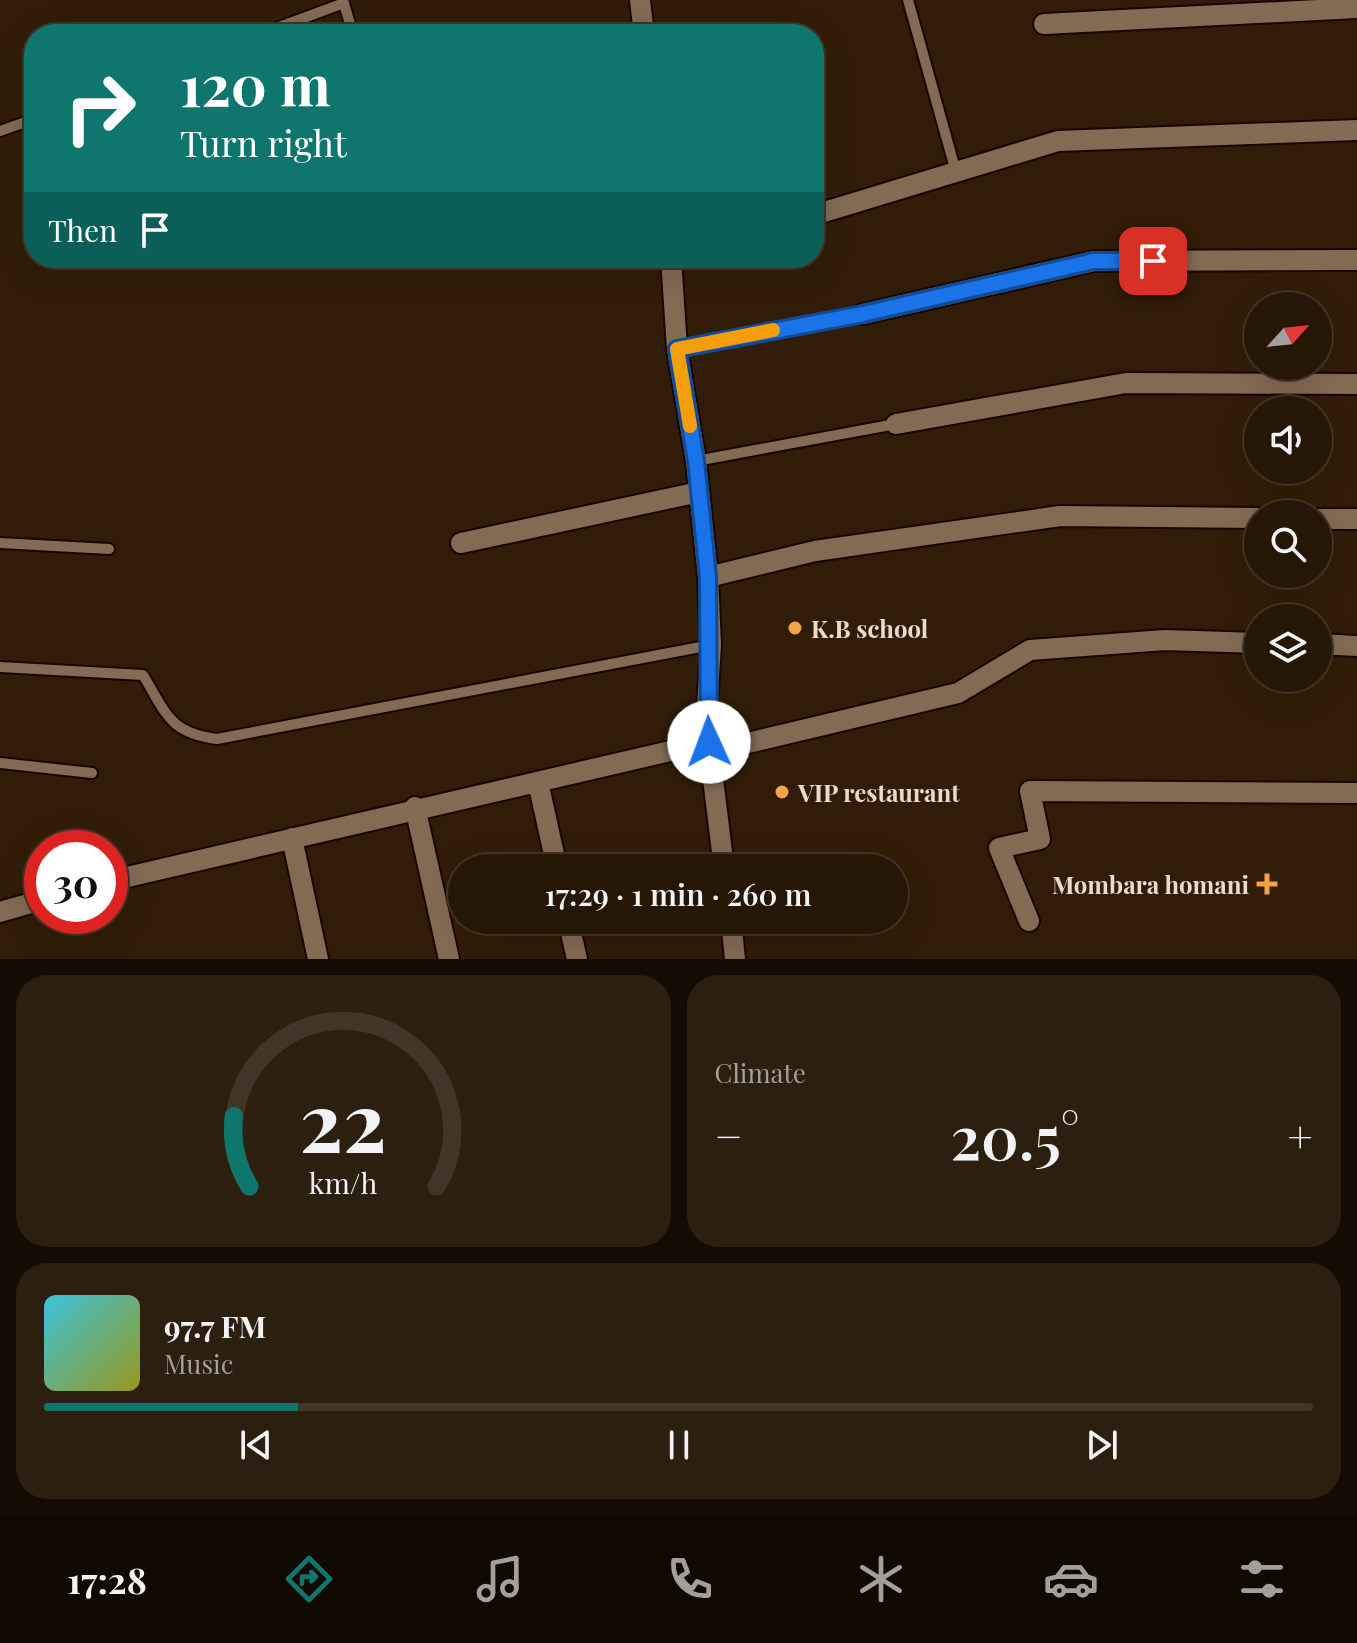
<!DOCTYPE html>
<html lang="en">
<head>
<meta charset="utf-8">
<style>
	body { margin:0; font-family:"Playfair Display",serif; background:#2d1f0f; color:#f1f3f6; height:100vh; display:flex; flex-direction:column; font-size:30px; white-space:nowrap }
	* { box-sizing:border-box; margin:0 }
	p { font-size:26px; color:#a39f9a }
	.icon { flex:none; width:44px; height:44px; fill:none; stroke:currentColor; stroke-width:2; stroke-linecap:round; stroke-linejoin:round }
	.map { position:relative; height:959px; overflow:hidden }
	.details { display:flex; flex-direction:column; gap:16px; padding:16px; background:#140c03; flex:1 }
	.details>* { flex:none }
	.top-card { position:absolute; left:24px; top:24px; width:800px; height:244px; border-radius:32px; box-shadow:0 8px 32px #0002,0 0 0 2px #423527; background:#0f766e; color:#fff; overflow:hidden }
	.needle { width:52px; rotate:63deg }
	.fabs { position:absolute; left:1244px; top:292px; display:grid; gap:16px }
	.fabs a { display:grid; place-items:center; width:88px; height:88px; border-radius:50%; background:#251605; box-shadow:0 8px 32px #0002,0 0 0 2px #423527; font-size:40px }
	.speed { position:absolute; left:24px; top:830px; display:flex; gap:16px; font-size:40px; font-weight:700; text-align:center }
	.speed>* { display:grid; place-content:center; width:104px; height:104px; border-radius:50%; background:#251605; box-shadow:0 8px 32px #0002,0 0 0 2px #423527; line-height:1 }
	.speed .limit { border:12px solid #d22; background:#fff; color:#111 }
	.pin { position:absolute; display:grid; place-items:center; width:68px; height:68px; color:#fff; margin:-34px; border-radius:16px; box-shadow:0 4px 12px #0006 }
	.me { position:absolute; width:88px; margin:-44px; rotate:358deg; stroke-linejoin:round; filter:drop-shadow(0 0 6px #0008) }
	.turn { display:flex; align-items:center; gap:28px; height:168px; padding:0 24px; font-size:36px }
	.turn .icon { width:104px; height:104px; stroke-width:2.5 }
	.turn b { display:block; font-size:56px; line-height:68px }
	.then { display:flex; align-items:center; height:76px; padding:0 24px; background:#0003; gap:16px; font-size:30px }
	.big { font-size:60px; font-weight:600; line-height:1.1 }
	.details .widget { flex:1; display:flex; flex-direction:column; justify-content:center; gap:12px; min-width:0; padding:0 28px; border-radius:32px; background:#2d1f0f }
	.details .dial { align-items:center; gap:0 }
	.dial svg { height:208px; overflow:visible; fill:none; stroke:#423527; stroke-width:7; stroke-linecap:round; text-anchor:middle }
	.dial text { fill:#f1f3f6; stroke:none }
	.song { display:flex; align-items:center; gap:24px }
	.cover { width:96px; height:96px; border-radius:12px; background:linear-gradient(135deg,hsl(190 70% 55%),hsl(60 70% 35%)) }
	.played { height:8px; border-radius:4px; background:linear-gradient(90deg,#0f766e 20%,#423527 20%) }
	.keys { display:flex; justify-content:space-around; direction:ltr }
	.heat { display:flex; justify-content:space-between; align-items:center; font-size:44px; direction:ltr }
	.details .tiles { flex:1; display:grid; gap:16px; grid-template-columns:1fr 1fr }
	.widget:last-child { grid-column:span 2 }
	.trip { position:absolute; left:448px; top:854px; width:460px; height:80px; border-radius:40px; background:#251605; box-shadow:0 8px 32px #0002,0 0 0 2px #423527; font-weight:600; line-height:80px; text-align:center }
	.dock { display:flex; height:128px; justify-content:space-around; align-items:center; background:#0f0902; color:#a39f9a }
	.dock .icon { width:56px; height:56px }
	.dock .active { color:#0f766e }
	.dock b { font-size:36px; color:#f1f3f6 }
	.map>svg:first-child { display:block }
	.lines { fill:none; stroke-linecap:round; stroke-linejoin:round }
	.lane-casing { stroke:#180600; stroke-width:14 }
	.street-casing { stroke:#180600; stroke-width:24 }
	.lane { stroke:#836a53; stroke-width:10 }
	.street { stroke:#836a53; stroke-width:20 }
	.route-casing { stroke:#114b97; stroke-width:20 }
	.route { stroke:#1a73e8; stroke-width:14 }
	.slow { stroke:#f59e0b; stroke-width:14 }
	.poi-dot { fill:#f6a247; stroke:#311d07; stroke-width:3 }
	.labels { text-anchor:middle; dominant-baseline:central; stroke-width:8; stroke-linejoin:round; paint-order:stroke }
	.poi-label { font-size:24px; font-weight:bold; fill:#e8dace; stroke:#311d07; text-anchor:start }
</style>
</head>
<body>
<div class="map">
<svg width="1357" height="959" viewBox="0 0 1357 959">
	<rect width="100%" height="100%" fill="#311d07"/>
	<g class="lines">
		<g class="lane-casing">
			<path id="lane" d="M343,0l10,34
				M908,0l48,172
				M260,34l84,-31
				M0,131l34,-12
				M677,349l186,-35
				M696,461l200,-37
				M0,543l109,6
				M0,667l143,8c23,38 26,58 74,64l494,-94
				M0,763l92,10"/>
		</g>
		<g class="street-casing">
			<path id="street" d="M640,0l4,34
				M1044,24l313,-16
				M824,212l234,-71 299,-11
				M671,258l6,91 19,112 12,116 3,68 -5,77 18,146
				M863,314l231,-53 263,-1
				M896,424l230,-41 231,1
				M1318,519h39
				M461,543l238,-51
				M708,577l107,-26 245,-35 198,2
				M1318,644l39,2
				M710,752l248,-59 72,-43 135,-10 93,3
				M538,782l19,86
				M415,807l34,152
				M292,838l26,121
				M110,881l599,-139
				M0,912l42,-12
				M568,920l9,39
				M731,920l4,39
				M1029,921l-30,-73 41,-9 -10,-48 327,2"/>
		</g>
		<use href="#lane" class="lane"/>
		<use href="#street" class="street"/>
	</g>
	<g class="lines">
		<g class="route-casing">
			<path id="route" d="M709,742l-1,-165 -12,-116 -19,-112 186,-35 231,-53h59"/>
		</g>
		<use href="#route" class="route"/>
		<path class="slow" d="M690,426l-13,-77 96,-19"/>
	</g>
	<g class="poi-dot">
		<circle cx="795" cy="628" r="8"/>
		<circle cx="782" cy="792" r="8"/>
		<path d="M1263 872h8v8h8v8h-8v8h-8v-8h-8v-8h8z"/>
	</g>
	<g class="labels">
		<g class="poi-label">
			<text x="811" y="628">K.B school</text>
			<text x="798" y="792">VIP restaurant</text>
			<text x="1249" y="884" text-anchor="end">Mombara homani</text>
		</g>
	</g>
</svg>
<div class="fabs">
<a><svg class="needle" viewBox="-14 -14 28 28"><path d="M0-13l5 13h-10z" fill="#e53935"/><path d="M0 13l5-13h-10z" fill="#a39f9a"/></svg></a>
<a><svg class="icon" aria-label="sound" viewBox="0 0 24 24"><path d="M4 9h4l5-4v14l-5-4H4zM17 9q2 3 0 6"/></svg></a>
<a><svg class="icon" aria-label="search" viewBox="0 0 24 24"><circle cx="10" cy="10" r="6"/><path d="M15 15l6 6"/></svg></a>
<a><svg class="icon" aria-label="layers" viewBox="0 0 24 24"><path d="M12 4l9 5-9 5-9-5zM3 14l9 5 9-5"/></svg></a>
</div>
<div class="speed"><div class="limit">30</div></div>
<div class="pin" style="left:1153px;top:261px;background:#d93025"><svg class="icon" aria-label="arrive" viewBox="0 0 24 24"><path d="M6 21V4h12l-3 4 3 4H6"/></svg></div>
<svg class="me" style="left:709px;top:742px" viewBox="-20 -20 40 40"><circle r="19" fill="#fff"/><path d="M0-13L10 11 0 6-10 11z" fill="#1a73e8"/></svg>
<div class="trip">17:29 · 1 min · 260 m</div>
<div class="top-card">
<div class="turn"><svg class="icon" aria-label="right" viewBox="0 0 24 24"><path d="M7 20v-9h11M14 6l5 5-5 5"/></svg><div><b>120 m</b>Turn right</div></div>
<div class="then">Then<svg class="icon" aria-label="arrive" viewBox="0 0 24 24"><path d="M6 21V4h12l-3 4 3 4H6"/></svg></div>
</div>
</div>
<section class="details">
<div class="tiles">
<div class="widget dial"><svg viewBox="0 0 100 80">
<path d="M14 69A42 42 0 1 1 86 69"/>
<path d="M14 69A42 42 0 0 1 8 42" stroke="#0f766e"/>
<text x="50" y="56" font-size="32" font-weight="700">22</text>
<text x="50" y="72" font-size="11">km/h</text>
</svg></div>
<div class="widget"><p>Climate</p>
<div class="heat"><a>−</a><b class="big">20.5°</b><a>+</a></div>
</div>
<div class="widget">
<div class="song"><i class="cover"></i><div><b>97.7 FM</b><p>Music</p></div></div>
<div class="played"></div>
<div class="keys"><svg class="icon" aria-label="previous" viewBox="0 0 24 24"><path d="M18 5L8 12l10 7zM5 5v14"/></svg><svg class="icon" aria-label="pause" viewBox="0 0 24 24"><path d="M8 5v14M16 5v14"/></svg><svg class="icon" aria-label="next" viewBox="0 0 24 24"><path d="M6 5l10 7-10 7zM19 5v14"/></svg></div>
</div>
</div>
</section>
<nav class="dock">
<b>17:28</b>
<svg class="icon active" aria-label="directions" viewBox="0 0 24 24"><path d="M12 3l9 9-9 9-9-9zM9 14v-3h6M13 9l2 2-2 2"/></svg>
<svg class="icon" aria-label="music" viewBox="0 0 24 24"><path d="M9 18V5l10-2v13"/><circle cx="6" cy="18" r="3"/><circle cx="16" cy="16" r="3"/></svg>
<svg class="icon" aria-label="phone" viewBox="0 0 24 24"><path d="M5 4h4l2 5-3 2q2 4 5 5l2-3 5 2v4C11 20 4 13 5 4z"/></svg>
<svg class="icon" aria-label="climate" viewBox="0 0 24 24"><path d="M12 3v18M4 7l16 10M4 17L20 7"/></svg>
<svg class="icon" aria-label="car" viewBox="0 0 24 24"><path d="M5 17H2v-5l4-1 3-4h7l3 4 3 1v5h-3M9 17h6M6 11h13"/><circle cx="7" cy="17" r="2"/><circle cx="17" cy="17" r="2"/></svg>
<svg class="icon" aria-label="filters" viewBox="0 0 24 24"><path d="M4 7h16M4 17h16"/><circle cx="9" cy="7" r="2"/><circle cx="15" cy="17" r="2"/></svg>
</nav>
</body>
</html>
